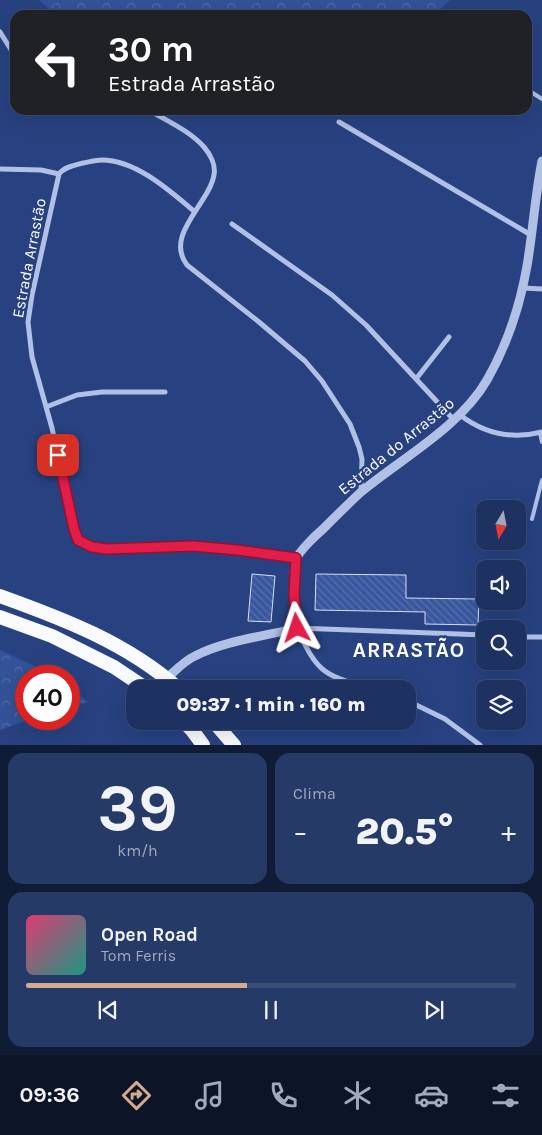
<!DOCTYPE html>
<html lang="pt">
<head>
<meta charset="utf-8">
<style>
	body { margin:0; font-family:Karla,sans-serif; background:#263a67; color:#f1f3f6; height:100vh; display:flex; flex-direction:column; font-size:19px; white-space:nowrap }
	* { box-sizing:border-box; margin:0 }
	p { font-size:16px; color:#a1aabd }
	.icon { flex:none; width:28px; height:28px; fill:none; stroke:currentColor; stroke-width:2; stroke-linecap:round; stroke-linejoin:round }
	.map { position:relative; height:745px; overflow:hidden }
	.details { display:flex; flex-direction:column; gap:8px; padding:8px; background:#101c35; flex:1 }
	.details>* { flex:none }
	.banner { position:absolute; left:10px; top:10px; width:522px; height:105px; border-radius:15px; box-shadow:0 5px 20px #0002,0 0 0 1px #3c4d76; background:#202124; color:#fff; overflow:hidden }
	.needle { width:32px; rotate:190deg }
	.buttons { position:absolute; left:476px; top:500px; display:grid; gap:10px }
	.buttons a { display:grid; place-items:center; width:50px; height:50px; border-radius:10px; background:#1e3261; box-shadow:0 5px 20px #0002,0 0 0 1px #3c4d76; font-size:25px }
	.speed { position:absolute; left:15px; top:665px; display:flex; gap:10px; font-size:25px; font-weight:700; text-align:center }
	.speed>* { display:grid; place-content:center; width:65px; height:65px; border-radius:50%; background:#1e3261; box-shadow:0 5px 20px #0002,0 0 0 1px #3c4d76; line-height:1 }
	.speed .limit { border:8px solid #d22; background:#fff; color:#111 }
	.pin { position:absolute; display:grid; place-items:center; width:42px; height:42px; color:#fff; margin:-21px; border-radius:10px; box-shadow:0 2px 8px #0006 }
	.me { position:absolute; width:55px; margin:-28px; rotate:355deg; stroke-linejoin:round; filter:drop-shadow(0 0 4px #0008) }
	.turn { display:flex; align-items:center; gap:18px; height:105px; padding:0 15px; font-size:22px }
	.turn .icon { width:65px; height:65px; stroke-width:2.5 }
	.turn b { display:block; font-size:35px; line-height:42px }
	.big { font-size:38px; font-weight:800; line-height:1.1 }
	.details .card { flex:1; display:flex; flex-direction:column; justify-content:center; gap:8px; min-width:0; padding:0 18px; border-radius:15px; background:#263a67 }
	.details .dial { align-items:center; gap:0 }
	.dial b { font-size:65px; line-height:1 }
	.song { display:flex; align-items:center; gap:15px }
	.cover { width:60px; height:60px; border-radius:8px; background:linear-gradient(135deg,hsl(340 70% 55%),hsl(170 70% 35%)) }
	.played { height:5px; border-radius:2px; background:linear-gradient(90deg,#d6ab8b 45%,#3c4d76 45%) }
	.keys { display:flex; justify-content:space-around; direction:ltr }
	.heat { display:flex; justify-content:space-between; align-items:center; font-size:28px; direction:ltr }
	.details .tiles { flex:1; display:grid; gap:8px; grid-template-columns:1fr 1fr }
	.card:last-child { grid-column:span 2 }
	.trip { position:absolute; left:126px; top:680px; width:290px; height:50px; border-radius:15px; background:#1e3261; box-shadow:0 5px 20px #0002,0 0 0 1px #3c4d76; font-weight:800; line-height:50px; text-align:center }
	.dock { display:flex; height:80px; justify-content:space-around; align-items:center; background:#0c1427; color:#a1aabd }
	.dock .icon { width:35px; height:35px }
	.dock .on { color:#d6ab8b }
	.dock b { font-size:22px; color:#f1f3f6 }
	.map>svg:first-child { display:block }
	.forest { fill:url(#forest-crowns) }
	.building { fill:url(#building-back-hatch); stroke:#d4def5 }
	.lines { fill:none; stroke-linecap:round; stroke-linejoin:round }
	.service { stroke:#b1c1e6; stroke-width:4 }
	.minor { stroke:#b1c1e6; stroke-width:5 }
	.tertiary { stroke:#b1c1e6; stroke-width:9 }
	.trunk { stroke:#f8fafe; stroke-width:14 }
	.route-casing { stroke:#92132f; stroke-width:12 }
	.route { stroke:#e11d48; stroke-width:9 }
	.labels { text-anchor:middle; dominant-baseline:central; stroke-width:5; stroke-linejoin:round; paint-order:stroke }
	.street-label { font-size:16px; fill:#fff; stroke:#284281 }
	.district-label { font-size:21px; font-weight:bold; letter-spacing:1px; fill:#fff; stroke:#284281 }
</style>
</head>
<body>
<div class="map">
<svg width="542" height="745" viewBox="0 0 542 745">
	<defs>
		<pattern id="forest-crowns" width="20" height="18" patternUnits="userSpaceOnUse" patternTransform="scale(1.25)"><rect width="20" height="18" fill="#335298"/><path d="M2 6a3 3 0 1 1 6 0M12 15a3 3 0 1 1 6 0" fill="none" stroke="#526ca7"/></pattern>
		<pattern id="building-back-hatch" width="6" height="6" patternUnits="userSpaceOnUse" patternTransform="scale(1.25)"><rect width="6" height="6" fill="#39579e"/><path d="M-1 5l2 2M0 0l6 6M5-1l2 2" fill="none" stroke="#5770ad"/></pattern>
	</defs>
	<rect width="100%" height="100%" fill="#284281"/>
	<path class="forest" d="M39,0h411l-16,15h-378z
		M0,650l56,26h-30v43h5l-31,11z
		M69,686l19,16 -19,6z"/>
	<path class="building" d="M252,574l23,2 -4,46 -23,-1z
		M316,574l90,1v23l73,1 -1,26 -53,-1v-12l-110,-2z"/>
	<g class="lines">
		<path class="service" d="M528,90l14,9
			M540,433l2,9
			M532,519l10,-39"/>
		<path class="minor" d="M0,32l15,24
			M149,110c18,11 41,21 55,37 6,7 12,18 10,28 -5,29 -50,60 -27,90l72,57 46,39 17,20 28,43 9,23 3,12 -1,33
			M339,122l192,113
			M0,169l41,1 18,4
			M59,174l-27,121 -4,27 4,35 20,71 22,101 4,11 14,7 15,2 86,-2 44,3 59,9
			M59,174c5,-7 16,-9 24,-11 6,-1 13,-3 19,-3 34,0 68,31 93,52
			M232,224l100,71 34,30 88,95
			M523,288l19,1
			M416,379l33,-42
			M46,407l31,-12 25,-3h63
			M460,415c25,19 51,25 82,17
			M518,637h24
			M370,689c-47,-15 -52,-15 -73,-61l188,7
			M408,701l37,18 35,26"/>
		<path class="tertiary" d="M167,678c9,-8 17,-17 28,-22 28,-15 70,-20 102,-28 -2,-21 -6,-47 -1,-68 2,-8 20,-25 27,-31 12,-12 25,-25 38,-37 41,-34 99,-65 126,-112 20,-35 33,-74 40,-114 6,-35 8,-70 15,-105"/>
		<path class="trunk" d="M0,596c64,23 127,47 179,93
			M0,617l52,19 62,31 33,22
			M183,721l9,9 11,15
			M213,721l21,24"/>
	</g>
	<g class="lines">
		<g class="route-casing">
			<path id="route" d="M58,455l16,74 4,11 14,7 15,2 86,-3 44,4 59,8 -2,36 3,34"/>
		</g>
		<use href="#route" class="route"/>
	</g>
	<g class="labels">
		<g class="street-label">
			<text transform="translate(29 258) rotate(-79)">Estrada Arrastão</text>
			<text transform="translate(396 446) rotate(-39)">Estrada do Arrastão</text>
		</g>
		<g class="district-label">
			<text x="409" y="650">ARRASTÃO</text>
		</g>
	</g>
</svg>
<div class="buttons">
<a><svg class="needle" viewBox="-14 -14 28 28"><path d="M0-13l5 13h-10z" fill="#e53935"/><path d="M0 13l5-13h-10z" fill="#a1aabd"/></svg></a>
<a><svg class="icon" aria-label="sound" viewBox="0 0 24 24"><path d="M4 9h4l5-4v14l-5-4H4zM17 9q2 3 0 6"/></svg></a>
<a><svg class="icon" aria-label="search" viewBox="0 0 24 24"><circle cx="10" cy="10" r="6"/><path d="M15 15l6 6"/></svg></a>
<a><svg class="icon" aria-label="layers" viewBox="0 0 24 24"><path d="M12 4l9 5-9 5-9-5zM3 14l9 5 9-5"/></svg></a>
</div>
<div class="speed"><div class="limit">40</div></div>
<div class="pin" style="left:58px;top:455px;background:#d93025"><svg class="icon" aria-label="arrive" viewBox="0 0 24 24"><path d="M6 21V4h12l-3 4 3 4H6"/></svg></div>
<svg class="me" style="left:297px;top:628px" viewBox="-20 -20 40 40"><path d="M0-17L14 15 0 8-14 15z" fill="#e11d48" stroke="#fff" stroke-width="4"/></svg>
<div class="trip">09:37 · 1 min · 160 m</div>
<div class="banner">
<div class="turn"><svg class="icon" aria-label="left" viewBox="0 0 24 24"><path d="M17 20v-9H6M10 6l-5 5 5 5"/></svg><div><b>30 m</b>Estrada Arrastão</div></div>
</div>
</div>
<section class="details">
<div class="tiles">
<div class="card dial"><b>39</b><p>km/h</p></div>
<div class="card"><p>Clima</p>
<div class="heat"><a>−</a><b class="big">20.5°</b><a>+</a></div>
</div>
<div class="card">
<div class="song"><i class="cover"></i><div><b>Open Road</b><p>Tom Ferris</p></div></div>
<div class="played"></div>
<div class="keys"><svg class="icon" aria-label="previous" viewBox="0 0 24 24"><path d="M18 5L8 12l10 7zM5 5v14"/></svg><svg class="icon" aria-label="pause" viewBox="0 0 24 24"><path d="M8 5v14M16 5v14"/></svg><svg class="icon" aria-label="next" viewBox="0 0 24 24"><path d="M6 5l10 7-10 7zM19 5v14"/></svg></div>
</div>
</div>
</section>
<nav class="dock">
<b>09:36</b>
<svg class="icon on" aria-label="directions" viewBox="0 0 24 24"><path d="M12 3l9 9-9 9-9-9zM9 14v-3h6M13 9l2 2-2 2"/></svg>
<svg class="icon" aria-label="music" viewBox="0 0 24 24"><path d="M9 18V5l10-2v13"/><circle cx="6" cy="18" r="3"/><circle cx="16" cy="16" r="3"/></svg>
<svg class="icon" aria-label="phone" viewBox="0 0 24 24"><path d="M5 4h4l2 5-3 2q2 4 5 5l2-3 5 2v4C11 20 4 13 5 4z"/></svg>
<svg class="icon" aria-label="climate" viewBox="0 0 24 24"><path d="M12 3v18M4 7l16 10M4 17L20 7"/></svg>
<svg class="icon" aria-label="car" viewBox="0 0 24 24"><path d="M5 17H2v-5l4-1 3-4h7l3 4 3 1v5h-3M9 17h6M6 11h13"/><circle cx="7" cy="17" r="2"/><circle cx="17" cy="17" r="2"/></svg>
<svg class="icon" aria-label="filters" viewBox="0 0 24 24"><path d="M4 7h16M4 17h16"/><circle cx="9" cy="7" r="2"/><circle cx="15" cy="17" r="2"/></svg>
</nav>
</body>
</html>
